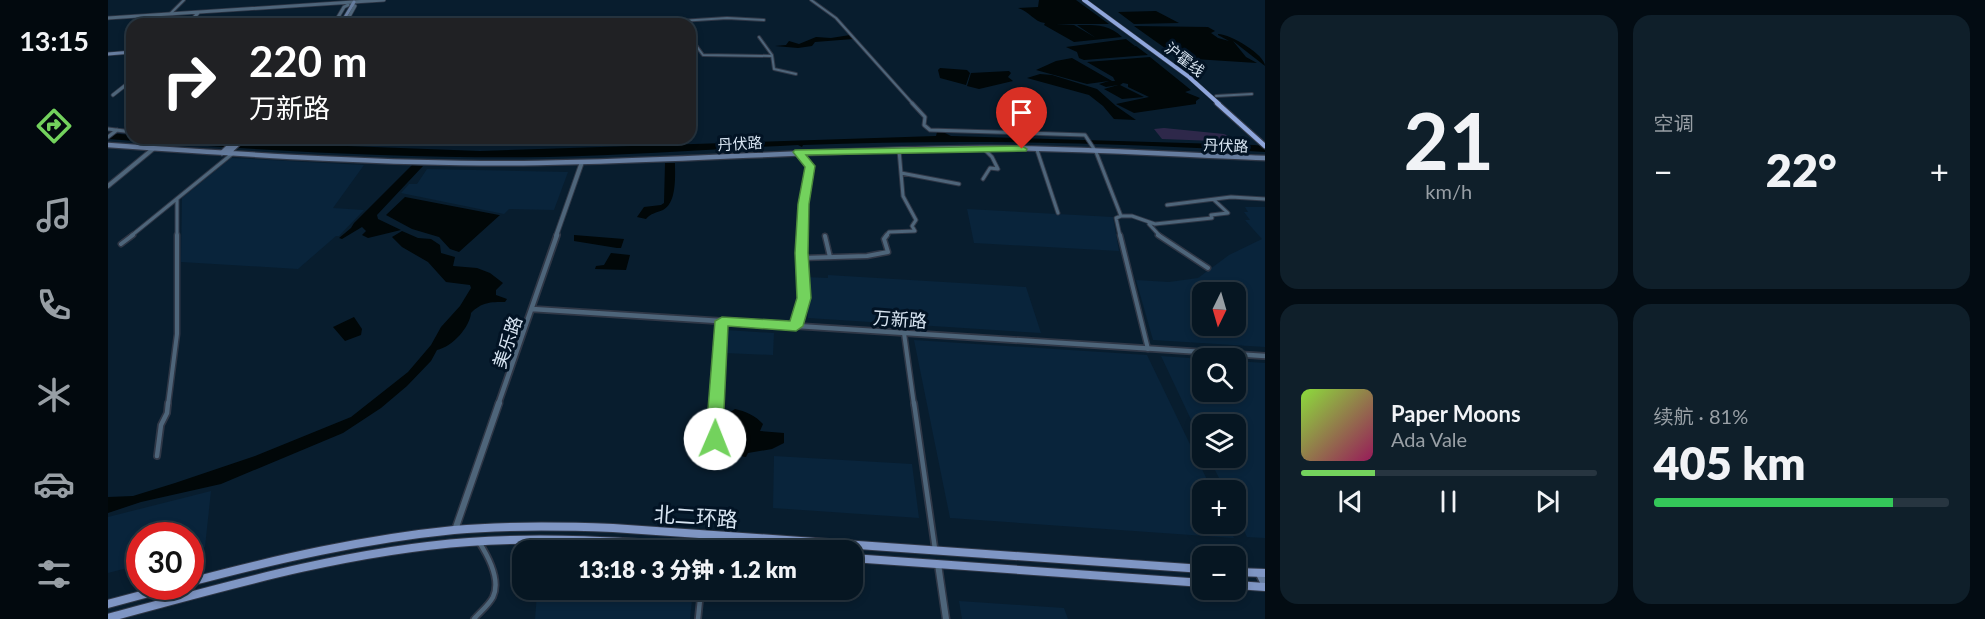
<!DOCTYPE html>
<html lang="zh">
<head>
<meta charset="utf-8">
<style>
	body { margin:0; font-family:Lato,"Noto Sans SC",sans-serif; background:#0f1f2a; color:#f1f3f6; height:100vh; display:flex; flex-direction:column; font-size:22px; white-space:nowrap }
	* { box-sizing:border-box; margin:0 }
	p { font-size:20px; color:#989fa5 }
	.icon { flex:none; width:33px; height:33px; fill:none; stroke:currentColor; stroke-width:2; stroke-linecap:round; stroke-linejoin:round }
	.map { position:relative; flex:1; overflow:hidden }
	.details { display:flex; flex-direction:column; gap:15px; padding:15px; background:#030c13; width:720px }
	.details>* { flex:none }
	.top-card { position:absolute; left:18px; top:18px; width:570px; height:126px; border-radius:18px; box-shadow:0 3px 9px #0003,0 0 0 2px #273540; background:#202124; color:#fff; overflow:hidden }
	.needle { width:39px; rotate:185deg }
	.fabs { position:absolute; left:1084px; top:282px; display:grid; gap:12px }
	.fabs a { display:grid; place-items:center; width:54px; height:54px; border-radius:12px; background:#061622; box-shadow:0 3px 9px #0003,0 0 0 2px #273540; font-size:30px }
	.speed { position:absolute; left:18px; top:522px; display:flex; gap:12px; font-size:30px; font-weight:700; text-align:center }
	.speed>* { display:grid; place-content:center; width:78px; height:78px; border-radius:50%; background:#061622; box-shadow:0 3px 9px #0003,0 0 0 2px #273540; line-height:1 }
	.speed .limit { border:9px solid #d22; background:#fff; color:#111 }
	.pin { position:absolute; display:grid; place-items:center; width:51px; height:51px; color:#fff; margin:-62px -26px; border-radius:50% 50% 50% 0; rotate:-45deg; box-shadow:0 0 6px #0007 }
	.pin .icon { rotate:45deg }
	.me { position:absolute; width:66px; margin:-33px; rotate:1deg; stroke-linejoin:round; filter:drop-shadow(0 0 4px #0008) }
	.turn { display:flex; align-items:center; gap:21px; height:126px; padding:0 24px; font-size:27px }
	.turn .icon { width:78px; height:78px; stroke-width:2.5 }
	.turn b { display:block; font-size:42px; line-height:51px }
	.big { font-size:45px; font-weight:800; line-height:1.1 }
	.details .widget { flex:1; display:flex; flex-direction:column; justify-content:center; gap:9px; min-width:0; padding:0 21px; border-radius:18px; background:#0f1f2a }
	.details .dial { align-items:center; gap:0 }
	.dial b { font-size:78px; line-height:1 }
	.song { display:flex; align-items:center; gap:18px }
	.cover { width:72px; height:72px; border-radius:9px; background:linear-gradient(135deg,hsl(90 70% 55%),hsl(330 70% 35%)) }
	.played { height:6px; border-radius:3px; background:linear-gradient(90deg,#73d25d 25%,#273540 25%) }
	.keys { display:flex; justify-content:space-around; direction:ltr }
	.heat { display:flex; justify-content:space-between; align-items:center; font-size:33px; direction:ltr }
	.charge { height:9px; border-radius:4px; background:linear-gradient(90deg,#34c759 81%,#273540 0) }
	.details .tiles { flex:1; display:grid; gap:15px; grid-template-columns:repeat(2,1fr) }
	.trip { position:absolute; left:404px; top:540px; width:351px; height:60px; border-radius:18px; background:#061622; box-shadow:0 3px 9px #0003,0 0 0 2px #273540; font-weight:800; line-height:60px; text-align:center }
	main { display:flex; flex:1; min-height:0 }
	.tab-bar { display:flex; flex-direction:column; width:108px; justify-content:space-around; align-items:center; background:#02090e; color:#989fa5 }
	.tab-bar .icon { width:42px; height:42px }
	.tab-bar .on { color:#73d25d }
	.tab-bar b { font-size:27px; color:#f1f3f6 }
	.map>svg:first-child { display:block }
	.built { fill:#09243b; fill-rule:evenodd }
	.green { fill:#2e284a }
	.water { fill:#010708 }
	.lines { fill:none; stroke-linecap:round; stroke-linejoin:round }
	.minor-far3-casing { stroke:#2f3746; stroke-width:4 }
	.minor-far2-casing { stroke:#2f3746; stroke-width:5 }
	.minor-far1-casing { stroke:#2f3746; stroke-width:7 }
	.minor-casing { stroke:#2f3746; stroke-width:8 }
	.tertiary-far3-casing { stroke:#2f3746; stroke-width:4.5 }
	.tertiary-far2-casing { stroke:#2f3746; stroke-width:6 }
	.tertiary-far1-casing { stroke:#2f3746; stroke-width:8 }
	.tertiary-casing { stroke:#2f3746; stroke-width:9 }
	.secondary-far2-casing { stroke:#2f3746; stroke-width:4.5 }
	.secondary-far1-casing { stroke:#2f3746; stroke-width:7 }
	.secondary-casing { stroke:#2f3746; stroke-width:10 }
	.primary-casing { stroke:#2f3746; stroke-width:10 }
	.trunk-far1-casing { stroke:#2f3746; stroke-width:5 }
	.trunk-casing { stroke:#2f3746; stroke-width:7 }
	.minor-far3 { stroke:#4e657a; stroke-width:2 }
	.minor-far2 { stroke:#4e657a; stroke-width:3 }
	.minor-far1 { stroke:#4e657a; stroke-width:4 }
	.minor { stroke:#4e657a; stroke-width:4.5 }
	.tertiary-far3 { stroke:#4e657a; stroke-width:3 }
	.tertiary-far2 { stroke:#4e657a; stroke-width:4 }
	.tertiary-far1 { stroke:#4e657a; stroke-width:4.5 }
	.tertiary { stroke:#4e657a; stroke-width:6 }
	.secondary-far2 { stroke:#667d9f; stroke-width:3 }
	.secondary-far1 { stroke:#667d9f; stroke-width:4.5 }
	.secondary { stroke:#667d9f; stroke-width:7 }
	.primary { stroke:#7f96c4; stroke-width:8 }
	.trunk-far1 { stroke:#8fa6dc; stroke-width:4 }
	.trunk { stroke:#8fa6dc; stroke-width:4.5 }
	.route { fill:#73d25d; stroke:#4b883c; stroke-width:1.5 }
	.labels { text-anchor:middle; dominant-baseline:central; stroke-width:6; stroke-linejoin:round; paint-order:stroke }
	.far-street-label { font-size:15px; fill:#d7e4f1; stroke:#021324 }
	.street-label { font-size:18px; fill:#d7e4f1; stroke:#021324 }
	.near-street-label { font-size:21px; fill:#d7e4f1; stroke:#021324 }
</style>
</head>
<body>
<main>
<nav class="tab-bar">
<b>13:15</b>
<svg class="icon on" aria-label="directions" viewBox="0 0 24 24"><path d="M12 3l9 9-9 9-9-9zM9 14v-3h6M13 9l2 2-2 2"/></svg>
<svg class="icon" aria-label="music" viewBox="0 0 24 24"><path d="M9 18V5l10-2v13"/><circle cx="6" cy="18" r="3"/><circle cx="16" cy="16" r="3"/></svg>
<svg class="icon" aria-label="phone" viewBox="0 0 24 24"><path d="M5 4h4l2 5-3 2q2 4 5 5l2-3 5 2v4C11 20 4 13 5 4z"/></svg>
<svg class="icon" aria-label="climate" viewBox="0 0 24 24"><path d="M12 3v18M4 7l16 10M4 17L20 7"/></svg>
<svg class="icon" aria-label="car" viewBox="0 0 24 24"><path d="M5 17H2v-5l4-1 3-4h7l3 4 3 1v5h-3M9 17h6M6 11h13"/><circle cx="7" cy="17" r="2"/><circle cx="17" cy="17" r="2"/></svg>
<svg class="icon" aria-label="filters" viewBox="0 0 24 24"><path d="M4 7h16M4 17h16"/><circle cx="9" cy="7" r="2"/><circle cx="15" cy="17" r="2"/></svg>
</nav>
<div class="map">
<svg width="1157" height="619" viewBox="0 0 1157 619">
	<rect width="100%" height="100%" fill="#081d2e"/>
	<path class="built" d="M123,158l133,7 -31,43 31,2 -25,26h-3l-38,33 -117,-7 1,-64z
		M319,169l141,3 -14,38 -45,-1 -5,5 -103,-21 8,-9h8z
		M1137,207h20v140l-112,-7 -17,-60 33,2 29,-4 31,-23 33,-16 -17,-19h5l-6,-8h4zM1128,292v34h-33v-34z
		M859,209l146,8 6,34 -145,-8z
		M720,275l198,12 15,46 -233,-15 -2,-41 22,1z
		M618,330l48,3 -1,22 -49,-2z
		M806,340l233,15 65,135h-9v34h25l6,14 -284,-20z
		M1053,356l42,3v33h33v-31l29,2v175l-18,-1 -11,-23v-24h-11l-16,-32h27v-34h-33v21z
		M666,456l138,8 7,54 -146,-10z
		M103,491l-6,56 -14,4 -1,-15h-50l-1,29 -31,8v-56z
		M437,590h148l-3,29h-155l2,-25z
		M851,601l105,7 4,11h-106z"/>
	<path class="green" d="M1056,128l60,6 17,8 -79,-3 -8,-10z"/>
	<path class="water" d="M931,0h37l33,24h-53l18,1 22,13 -19,-13c18,0 32,-1 45,12l-48,5 -30,-17 1,-2c-11,-1 -16,-12 -27,-15l20,-1z
		M1048,11l23,12 -45,1 -16,-12z
		M1026,26l74,1 7,4 -4,2 7,5 11,3 -11,-6v-1c13,0 47,21 47,32l-32,-25 13,16 11,6 -78,-5z
		M742,35l3,4 -38,3 -3,4 -14,2 -23,-2 11,-1 3,-4 10,3 17,-7 15,1z
		M1018,39l9,7 -10,2 11,-2 12,9 -64,5 -5,-2 -2,-6 -11,-5z
		M1042,57l41,33 -6,2 15,6 -4,3v3l-62,9 -18,-9 33,-7 -21,-10v-3l-5,-1 -3,2 24,12 -22,2 -18,-10 14,-4 -12,2 -7,-3 10,-3 -22,3 -51,-14 20,-9 16,-3 40,23h3l-2,-4 -26,-15z
		M832,68l27,2 3,3 -4,12 -26,-7 -2,-8z
		M901,71l2,2 -3,4 5,4 -34,8 -12,-3 4,-13z
		M932,74l12,1 45,14 19,17 20,14 -22,-1 -11,-13 -14,-11 -62,-17z
		M829,132h6l8,4 303,9 11,1v6c-154,-10 -309,-13 -462,-7l-1,2 -4,-2c-83,4 -167,10 -250,12 -146,2 -294,-7 -440,-18v-6l24,2v3l348,13 456,-15z
		M557,163h10c0,13 2,40 -12,47 -7,3 -12,3 -17,9l-9,-2 7,-10 17,-2 3,-2z
		M304,165l11,1 -46,49 1,4 23,11 -33,8 -6,-3 4,-4 -4,-4 -20,12 -3,-1 12,-10 3,-5z
		M297,197l94,18h1l-41,37 -9,-3 -11,-12 -27,-8 -26,-14z
		M294,231l16,7 13,1 9,6 1,8 14,4 -2,9 24,2 13,5 13,10 -7,7v5l11,4 -2,3c-15,0 -23,0 -34,11 -1,14 -19,34 -34,37l-6,11 -24,25 -26,22 -38,25 -122,51 -80,18 -33,11v-16l25,-1 42,-13 80,-27 96,-39 57,-45 23,-27 10,-18 19,-21 11,-18 -1,-3 -24,-3 -18,-20 -26,-15 -10,-10z
		M466,235l50,4 -3,9h-4l-43,-7z
		M503,253l19,2 -4,15 -31,-1 1,-3 8,-1z
		M246,317l8,12 -1,6 -16,6 -12,-14z
		M627,409c10,2 21,7 28,15l-3,7 24,2v10l-12,6 -24,4 -2,4c-14,0 -34,-28 -23,-40 3,-3 9,-6 12,-8z"/>
	<g class="lines">
		<g class="minor-far3-casing">
			<path id="minor-far3" d="M703,0l25,18 77,86
				M62,14l14,-14
				M525,24l94,-6 37,2
				M582,37l13,18 68,1
				M651,37l13,18 2,14 22,5
				M1108,96l36,-2"/>
		</g>
		<g class="minor-far2-casing">
			<path id="minor-far2" d="M804,103l13,14 -1,8 6,5 155,5 11,17 25,64 -5,2 4,18
				M0,129l24,3
				M0,137l9,-7
				M875,148l9,9 6,12 -8,-1 -7,11
				M929,150l21,63
				M691,153l11,14 -7,37 -1,32
				M793,173l58,11
				M69,199v37
				M1059,205l64,-8 34,2
				M1013,216h11l23,8 57,-6 -1,-3 17,-2 -14,-13
				M1041,224l11,12
				M23,236l101,-82
				M778,236l3,-4 26,-1 -3,-5 4,-6 -13,-24 -4,-46"/>
		</g>
		<g class="minor-far1-casing">
			<path id="minor-far1" d="M1012,235l28,114
				M1050,235l50,33
				M717,236l5,21
				M13,244l12,-9
				M694,258l65,-2 21,-4 -4,-13 3,-4
				M688,326l9,-32 -3,-59
				M796,333l10,72
				M60,405l9,-71v-99
				M608,405l6,-84"/>
		</g>
		<g class="minor-casing">
			<path id="minor" d="M608,403l-4,22 7,26
				M806,403l21,146
				M49,456l4,-31 6,-12 1,-10
				M366,619c6,-7 15,-14 19,-22 8,-17 -5,-41 -14,-55
				M590,619l3,-29"/>
		</g>
		<g class="tertiary-far3-casing">
			<path id="tertiary-far3" d="M0,18l276,-18
				M80,24l10,-11
				M226,24l10,-17 4,-2
				M237,24l10,-18 -3,-1
				M5,95l19,-15"/>
		</g>
		<g class="tertiary-far2-casing">
			<path id="tertiary-far2" d="M0,186l45,-37
				M448,236l26,-74"/>
		</g>
		<g class="tertiary-far1-casing">
			<path id="tertiary-far1" d="M424,309l733,47
				M390,405l59,-170"/>
		</g>
		<g class="tertiary-casing">
			<path id="tertiary" d="M347,530l44,-127
				M830,564l8,55"/>
		</g>
		<g class="secondary-far2-casing">
			<path id="secondary-far2" d="M233,24l13,-22
				M0,54l24,-2"/>
		</g>
		<g class="secondary-far1-casing">
			<path id="secondary-far1" d="M0,145c143,10 287,20 430,18 147,-2 295,-14 442,-15 95,-1 190,7 285,10
				M114,153l16,-15
				M120,153l16,-15"/>
		</g>
		<g class="secondary-casing">
			<path id="secondary" d="M1151,573l6,12"/>
		</g>
		<g class="primary-casing">
			<path id="primary" d="M744,558l351,25
				M1128,572l29,1
				M82,582c87,-23 174,-43 264,-52 53,-5 106,-4 159,-2l590,41
				M1128,585l29,2
				M0,604l67,-18
				M0,618c118,-32 238,-67 361,-76 91,-7 182,2 273,8"/>
		</g>
		<g class="trunk-far1-casing">
			<path id="trunk-far1" d="M976,0l105,77 30,27"/>
		</g>
		<g class="trunk-casing">
			<path id="trunk" d="M1109,103l48,43"/>
		</g>
		<use href="#minor-far3" class="minor-far3"/>
		<use href="#minor-far2" class="minor-far2"/>
		<use href="#minor-far1" class="minor-far1"/>
		<use href="#minor" class="minor"/>
		<use href="#tertiary-far3" class="tertiary-far3"/>
		<use href="#tertiary-far2" class="tertiary-far2"/>
		<use href="#tertiary-far1" class="tertiary-far1"/>
		<use href="#tertiary" class="tertiary"/>
		<use href="#secondary-far2" class="secondary-far2"/>
		<use href="#secondary-far1" class="secondary-far1"/>
		<use href="#secondary" class="secondary"/>
		<use href="#primary" class="primary"/>
		<use href="#trunk-far1" class="trunk-far1"/>
		<use href="#trunk" class="trunk"/>
	</g>
	<path class="route" d="M914,146l5,3 -1,2 -220,4 9,11 -6,38 -1,49 3,45 -8,28 -7,5 -68,-5 -4,83c-6,11 -5,18 -1,30l-3,4h-11c-6,-12 -8,-22 -1,-34l7,-88 7,-4 68,4 7,-23 -2,-45 3,-49 7,-37 -12,-15 2,-2z"/>
	<g class="labels">
		<g class="far-street-label">
			<text transform="translate(1077 59) rotate(38)">沪霍线</text>
			<text transform="translate(632 143) rotate(-3)">丹伏路</text>
			<text transform="translate(1118 145) rotate(2)">丹伏路</text>
		</g>
		<g class="street-label">
			<text transform="translate(792 319) rotate(4)">万新路</text>
			<text transform="translate(399 342) rotate(-71)">美乐路</text>
		</g>
		<g class="near-street-label">
			<text transform="translate(588 516) rotate(4)">北二环路</text>
		</g>
	</g>
</svg>
<div class="fabs">
<a><svg class="needle" viewBox="-14 -14 28 28"><path d="M0-13l5 13h-10z" fill="#e53935"/><path d="M0 13l5-13h-10z" fill="#989fa5"/></svg></a>
<a><svg class="icon" aria-label="search" viewBox="0 0 24 24"><circle cx="10" cy="10" r="6"/><path d="M15 15l6 6"/></svg></a>
<a><svg class="icon" aria-label="layers" viewBox="0 0 24 24"><path d="M12 4l9 5-9 5-9-5zM3 14l9 5 9-5"/></svg></a>
<a>+</a>
<a>−</a>
</div>
<div class="speed"><div class="limit">30</div></div>
<div class="pin" style="left:914px;top:149px;background:#d93025"><svg class="icon" aria-label="arrive" viewBox="0 0 24 24"><path d="M6 21V4h12l-3 4 3 4H6"/></svg></div>
<svg class="me" style="left:607px;top:439px" viewBox="-20 -20 40 40"><circle r="19" fill="#fff"/><path d="M0-13L10 11 0 6-10 11z" fill="#73d25d"/></svg>
<div class="trip">13:18 · 3 分钟 · 1.2 km</div>
<div class="top-card">
<div class="turn"><svg class="icon" aria-label="right" viewBox="0 0 24 24"><path d="M7 20v-9h11M14 6l5 5-5 5"/></svg><div><b>220 m</b>万新路</div></div>
</div>
</div>
<section class="details">
<div class="tiles">
<div class="widget dial"><b>21</b><p>km/h</p></div>
<div class="widget"><p>空调</p>
<div class="heat"><a>−</a><b class="big">22°</b><a>+</a></div>
</div>
<div class="widget">
<div class="song"><i class="cover"></i><div><b>Paper Moons</b><p>Ada Vale</p></div></div>
<div class="played"></div>
<div class="keys"><svg class="icon" aria-label="previous" viewBox="0 0 24 24"><path d="M18 5L8 12l10 7zM5 5v14"/></svg><svg class="icon" aria-label="pause" viewBox="0 0 24 24"><path d="M8 5v14M16 5v14"/></svg><svg class="icon" aria-label="next" viewBox="0 0 24 24"><path d="M6 5l10 7-10 7zM19 5v14"/></svg></div>
</div>
<div class="widget"><p>续航 · 81%</p><b class="big">405 km</b><div class="charge"></div></div>
</div>
</section>
</main>
</body>
</html>
